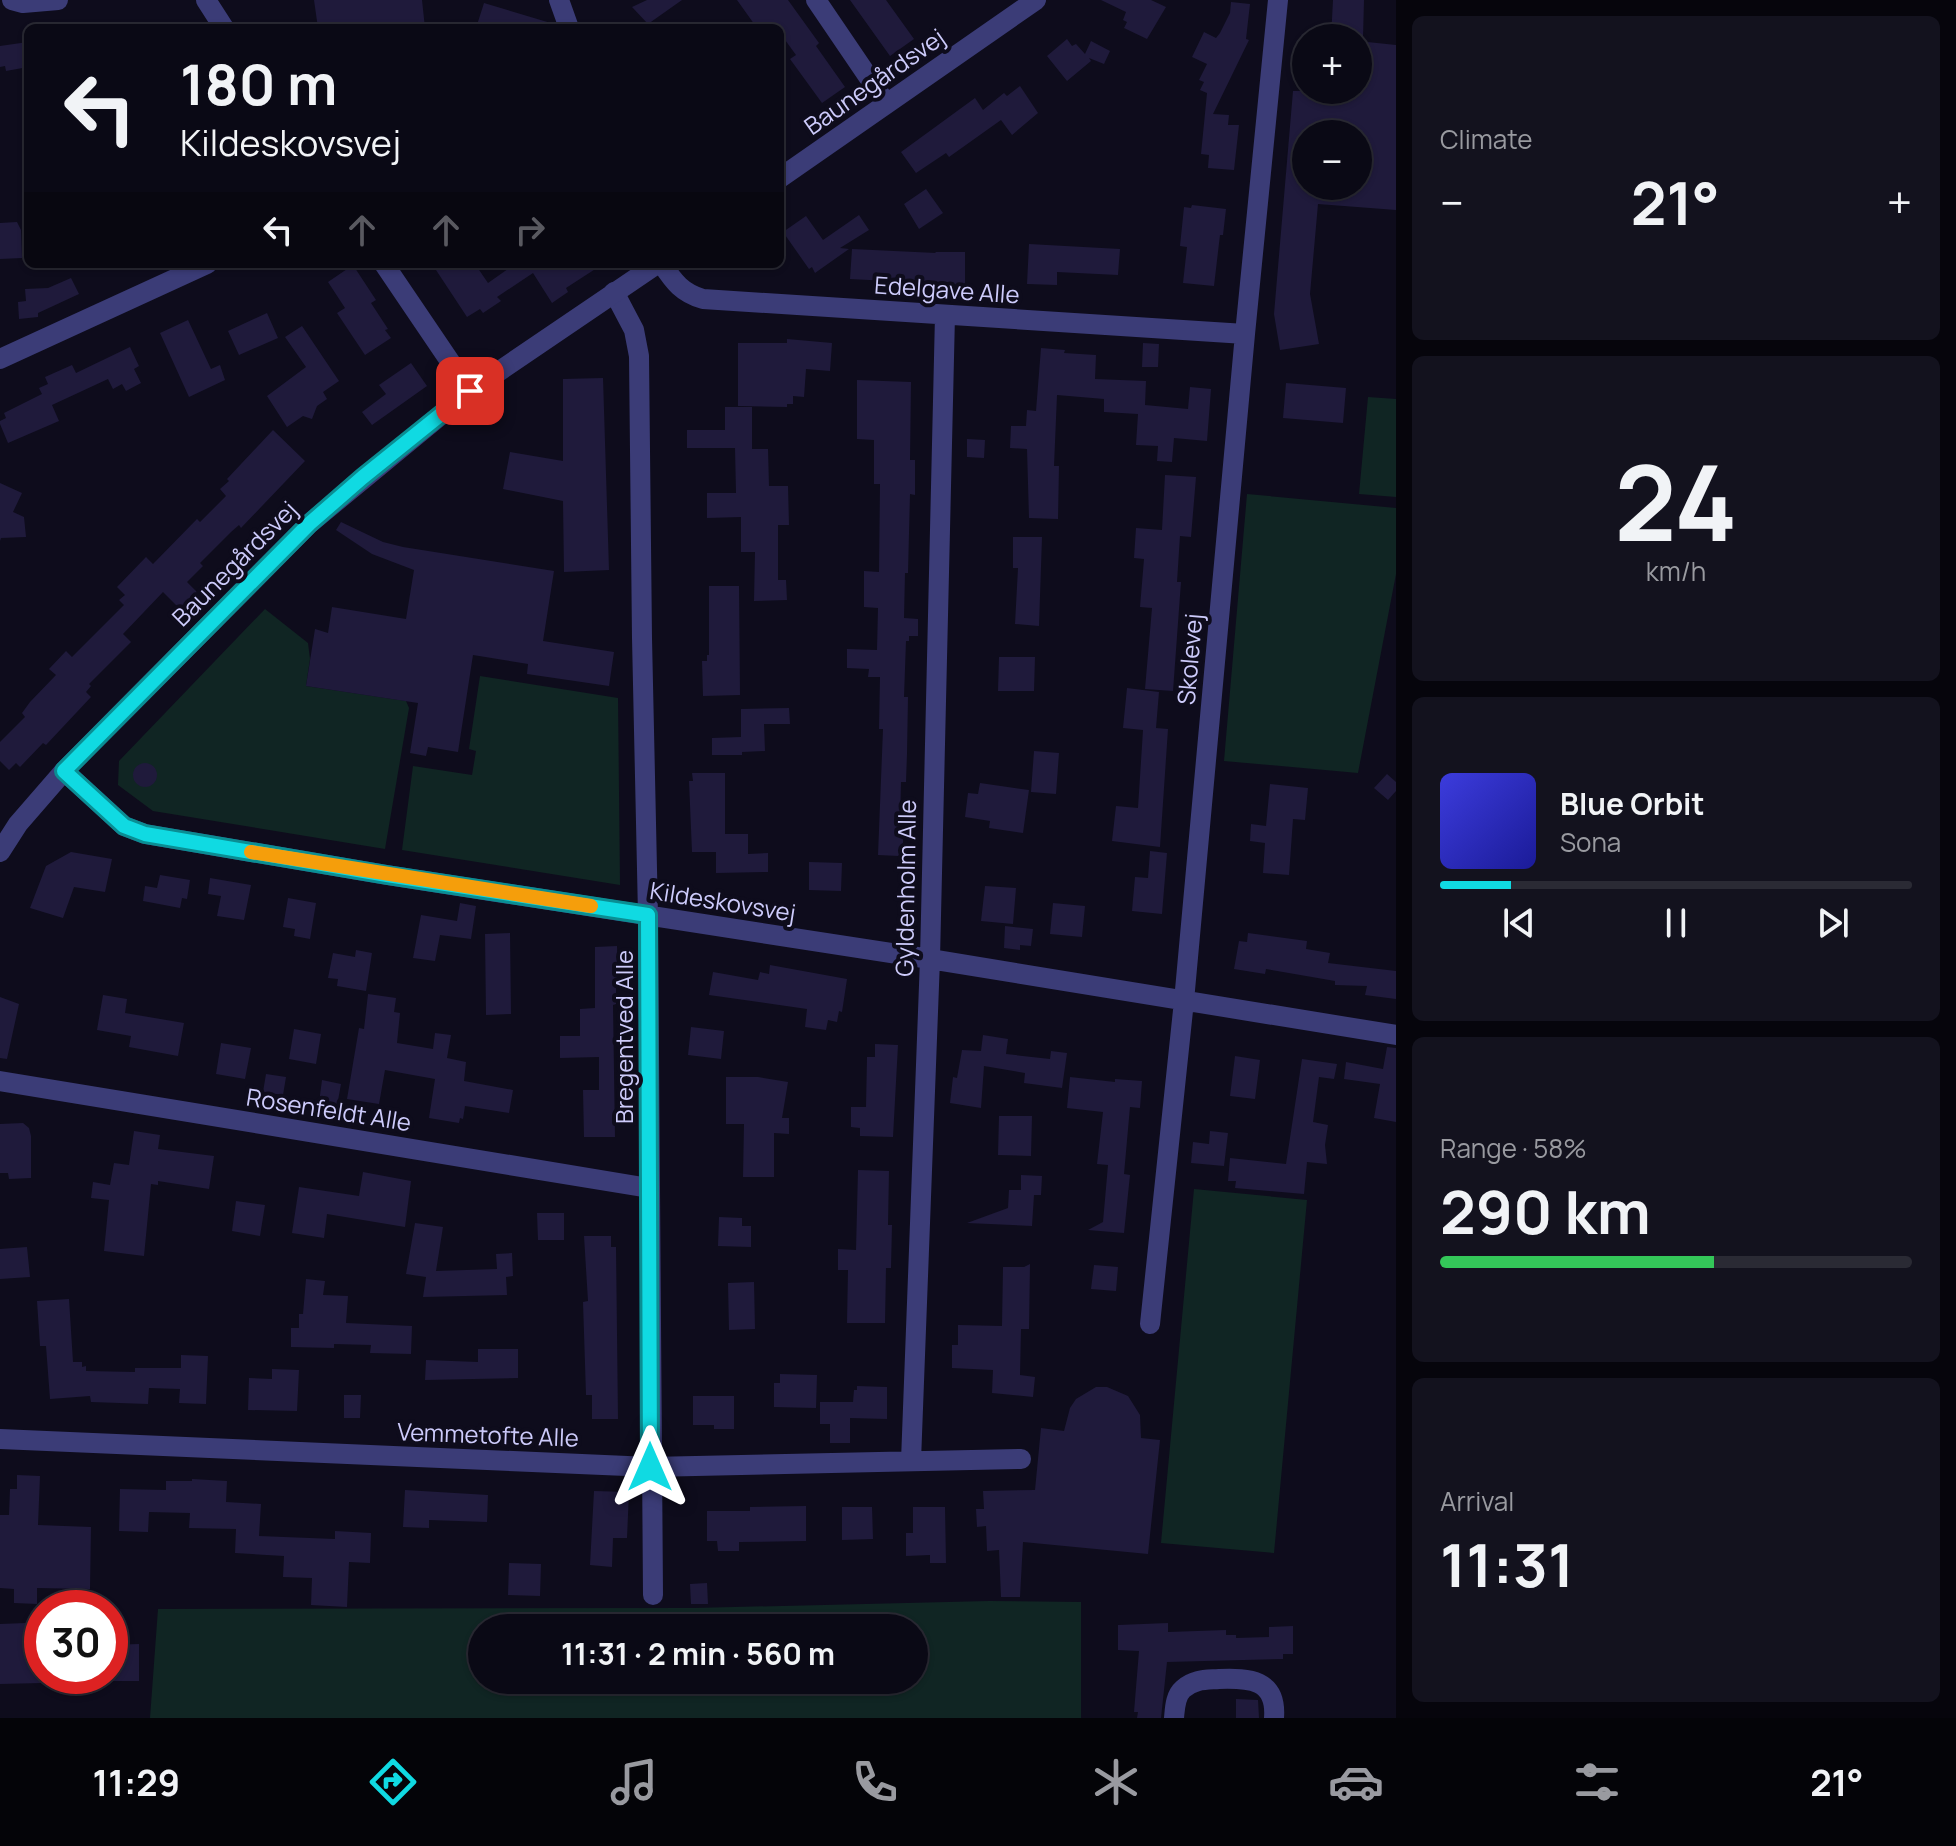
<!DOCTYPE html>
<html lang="en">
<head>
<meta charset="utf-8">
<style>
	body { margin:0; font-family:Manrope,sans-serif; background:#13121e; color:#f1f3f6; height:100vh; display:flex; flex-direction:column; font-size:30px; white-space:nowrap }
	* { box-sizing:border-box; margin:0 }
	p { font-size:26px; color:#999aa0 }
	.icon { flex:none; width:44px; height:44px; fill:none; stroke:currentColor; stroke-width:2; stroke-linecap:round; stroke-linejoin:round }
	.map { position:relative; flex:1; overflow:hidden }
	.sheet { display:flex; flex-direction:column; gap:16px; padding:16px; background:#06050c; width:560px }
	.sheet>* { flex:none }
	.hud { position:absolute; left:24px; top:24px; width:760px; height:244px; border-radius:12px; box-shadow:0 2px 6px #0004,0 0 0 2px #2a2a34; background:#0a0915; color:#f1f3f6; overflow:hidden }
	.tools { position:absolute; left:1292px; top:24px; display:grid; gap:16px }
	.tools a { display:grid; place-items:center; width:80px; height:80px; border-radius:50%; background:#0a0915; box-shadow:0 2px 6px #0004,0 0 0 2px #2a2a34; font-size:40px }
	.speed { position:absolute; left:24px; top:1590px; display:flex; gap:16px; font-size:40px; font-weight:700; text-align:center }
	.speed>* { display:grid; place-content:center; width:104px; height:104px; border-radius:50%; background:#0a0915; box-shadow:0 2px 6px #0004,0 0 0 2px #2a2a34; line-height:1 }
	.speed .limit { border:12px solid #d22; background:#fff; color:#111 }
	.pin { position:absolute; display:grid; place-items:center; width:68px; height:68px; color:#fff; margin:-34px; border-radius:16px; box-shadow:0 4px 12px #0006 }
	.me { position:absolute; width:88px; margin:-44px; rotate:0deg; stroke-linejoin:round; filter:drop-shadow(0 0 6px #0008) }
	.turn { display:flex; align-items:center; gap:28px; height:168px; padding:0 24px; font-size:36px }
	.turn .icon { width:104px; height:104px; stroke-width:2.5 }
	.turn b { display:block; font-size:56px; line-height:68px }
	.lanes { display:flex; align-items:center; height:76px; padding:0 24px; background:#0003; justify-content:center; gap:40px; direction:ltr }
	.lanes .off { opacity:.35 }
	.big { font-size:60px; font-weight:700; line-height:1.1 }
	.sheet .widget { flex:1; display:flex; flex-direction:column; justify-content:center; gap:12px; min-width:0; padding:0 28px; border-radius:12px; background:#13121e }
	.sheet .dial { align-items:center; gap:0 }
	.dial b { font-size:104px; line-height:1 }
	.song { display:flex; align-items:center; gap:24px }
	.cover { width:96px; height:96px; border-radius:12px; background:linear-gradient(135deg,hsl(240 70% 55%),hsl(240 70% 35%)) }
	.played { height:8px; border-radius:4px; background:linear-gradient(90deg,#10dae2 15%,#2a2a34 15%) }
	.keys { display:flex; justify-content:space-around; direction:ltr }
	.heat { display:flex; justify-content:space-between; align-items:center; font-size:44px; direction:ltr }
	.charge { height:12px; border-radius:6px; background:linear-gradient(90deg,#34c759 58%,#2a2a34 0) }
	.trip { position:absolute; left:468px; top:1614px; width:460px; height:80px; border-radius:40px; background:#0a0915; box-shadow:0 2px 6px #0004,0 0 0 2px #2a2a34; font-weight:700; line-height:80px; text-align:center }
	.menu { display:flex; height:128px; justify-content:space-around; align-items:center; background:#040408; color:#999aa0 }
	.menu .icon { width:56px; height:56px }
	.menu .on { color:#10dae2 }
	.menu b { font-size:36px; color:#f1f3f6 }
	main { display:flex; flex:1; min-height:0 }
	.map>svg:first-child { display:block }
	.green { fill:#102523; fill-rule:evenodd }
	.building { fill:#1f1a3b; fill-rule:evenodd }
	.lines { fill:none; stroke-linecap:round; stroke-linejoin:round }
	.minor { stroke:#3b3c77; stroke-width:20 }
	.tertiary { stroke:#3b3c77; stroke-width:20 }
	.route-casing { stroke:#0a8e93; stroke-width:20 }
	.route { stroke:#10dae2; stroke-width:14 }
	.slow { stroke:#f59e0b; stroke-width:14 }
	.labels { text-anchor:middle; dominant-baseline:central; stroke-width:8; stroke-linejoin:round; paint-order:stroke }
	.street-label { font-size:24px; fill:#cdcbfb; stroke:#0e0c1c }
</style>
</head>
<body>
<main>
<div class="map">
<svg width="1396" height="1718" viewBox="0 0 1396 1718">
	<rect width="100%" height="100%" fill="#0e0c1c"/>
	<path class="green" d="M1368,397l28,2v98l-37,-3z
		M1247,494l149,14v66l-38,199 -134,-12z
		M265,609l43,34 2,16 -4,27 100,15 3,7 -24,141 -232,-38 -35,-26 1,-24z
		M480,676l138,22 2,187 -218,-35 11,-84 59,9 4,-24 -7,-2z
		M1194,1189l113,11 -33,353 -113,-10z
		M989,1601l92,1v116h-931l8,-109 536,-1zM482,1628h432v52h-432z"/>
	<path class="building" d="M314,0h108l3,28h-107z
		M647,0h35l-34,24 -16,-17z
		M737,0h51l31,43 -3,3 29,41 -23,16 -32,-44 6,-4 -16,-22v-5h-23z
		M850,0h36l28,39 -24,17z
		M1101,0h50l15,7 -19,32 -23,-11 3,-6 -4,-2 3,-8z
		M1333,0h31l-1,38h-32z
		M1231,2l19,2 -4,35 3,1 -36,74 16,1 -1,10h11l-5,45 -26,-2 1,-13 -8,-1 6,-61 -7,-3 4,-8 -5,-2 8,-16 -15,-7 12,-25 12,6 4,-5 10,-20z
		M484,3l70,21v4h-78z
		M1067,39l5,7 4,-2 9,10 6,-13 19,10 -6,13 -15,-6 2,3 -24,20 -20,-25z
		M1358,41l38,4v165l-78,-6 -8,90 9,50 -39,6 -6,-36 19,-223 65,-1zM1306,134h52v52h-52z
		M28,42v25l-22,4 -1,-5 -5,1v-21z
		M1020,86l18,27 -26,22 -11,-15 -52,37 -3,-4 -30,20 -15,-21 74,-54 8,12 21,-17 3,3z
		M926,189l17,24 -24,16 -15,-25z
		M1192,205l34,4 -3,26h-3l-6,51 -31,-3 4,-36 -7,-1 4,-39 7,1z
		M859,215l10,15 -29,18 9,1 -34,24 -3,-6 -3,2 -26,-37 23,-16 17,24z
		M17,222l4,8 1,28 -22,1v-36z
		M1029,244l91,5 -2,26 -61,-3v13l-30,-1z
		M852,249l84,4 -1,-1h30v33l-115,-6z
		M444,264h31l13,19 27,-19h88l-37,24 2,4 -16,11 -19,-30 -36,24 4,4 -18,12 -3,-4 -13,8 -31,-47z
		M353,265l23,35 -5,3 17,26 -3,1 6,8 -26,17 -28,-42 8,-5 -17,-26z
		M71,278l8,16 -41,19v4l-19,2 -1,-17 8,-1 -1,-12 23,-1z
		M267,313l11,25 -39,17 -11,-24z
		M188,320l23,49 9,-4 5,15 -36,17 -29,-64z
		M302,326l37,55 -16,11 4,7 -10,7 -5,13 -9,-3 -16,11 -20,-31 39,-29 -21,-30z
		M787,339l45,4 -2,28 -24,-2 -2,28 -11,-1v8h-6v3l-49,-1v-63h49z
		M1143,343l16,1 -1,23h-16z
		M130,347l9,19 -5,3 7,14 -15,8 -4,-7 -9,5 -5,-10 -56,26 7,16 -51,22 -8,-19v-3l6,-3 -2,-5 38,-19 -3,-6 9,-4 -3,-7 27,-12 4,8z
		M1041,348l24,2 -1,3 32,2 -1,24 51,2 -1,24 43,4 2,-22 21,2 -4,52 -33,-3 -2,24 -15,-1 1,-15 -22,-1 2,-31 -34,-2v-13l-47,-4 -3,71h5l-1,53 -29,-1 -2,-69 -17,-1 1,-22h15l1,-16 9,1z
		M411,363l16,23 -55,39 -10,-13 24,-18 -7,-9z
		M603,378l6,192 -45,2 -1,-71 -60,-12 7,-37 53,9v-82z
		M857,380l54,2 -1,78h5v35l-5,-1 -2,79h-3l-1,45 14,1v17h-9v5h-3l-2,56h4l-1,57 -1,28h-5l-1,40h3v28h-4v6l-21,-1 5,-126h-4l1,-52h-12l1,-8 -22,-1v-19l30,1 1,-42 -14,-1v-36l15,1 1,-88h-6v-44l-17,-1z
		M1286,383l60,5 -3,35 -60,-5z
		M725,407h27v42h16l1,37h19l1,39h-11v55h8l1,20 -33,1 1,-49h-14v-35l-34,1v-25h29l-1,-45h-48v-18h38z
		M273,430l32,31 -64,67 -2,-3 -8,7 -31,31 3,3 -16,16 10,10 -16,18 -18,-18 -40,42 8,8 -42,42 2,2 -5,6 5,5 -45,48 -3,-2 -23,24 -4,-4 -7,7 -9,-9v-19l25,-25 -3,-4 8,-11 26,-27 -7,-6 17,-18 6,6 52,-52 -5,-5 6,-5 -8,-8 29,-30 7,7 44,-45 3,3 26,-26 -6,-7 9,-8 -2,-2z
		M967,439l18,1 -1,18 -17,-1z
		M1165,475l31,2 -5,60 -11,-1 -3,46h4l-8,109 -28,-2 7,-81 -12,-1 4,-48 -10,-1 2,-30 26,2z
		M0,483l22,10 -9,19 11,5 2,20 -25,1 -1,3z
		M341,522l42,20 20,5 151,24 -11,70 71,11 -5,34 -82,-12 1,-10 -55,-9 -15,97 -30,-5 -2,9 -16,-3 8,-50 -112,-17 9,-57 13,4 4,-26 74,12 8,-49 -42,-16 -36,-24z
		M1013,537h29l-3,89 -24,-2 3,-56h-5z
		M709,586h30l1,109 -37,1 -1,-35h5v-6h2z
		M999,657h36l-1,34h-36z
		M1127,688l32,4 -3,36 12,1 -8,118 -48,-6 4,-35 22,2 5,-78 -20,-2z
		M789,708l1,16h-26l1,27 -23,1v3h-30v-17l29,-1v-28z
		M1034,751l25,2 -3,41 -25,-2z
		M133 775a12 12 0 1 1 24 0a12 12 0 1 1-24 0Z
		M692,773h33v61h23v20l20,-1v19l-52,1v-21h-24l-3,-71h4z
		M1387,774l9,8v9l-8,9 -14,-12z
		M980,783l49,7 -6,43 -34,-5 1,-7 -25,-4 3,-24 10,1z
		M1270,784l38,4 -3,32 -12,-1 -4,56 -26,-2 2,-30 -15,-2 1,-17 15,2z
		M1150,851l17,2 -5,61 -30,-3 3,-34 13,1z
		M71,852l41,7 -7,33 -31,-5 -11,31 -33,-10 16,-42z
		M809,862l33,1 -1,28 -32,-1z
		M160,875l30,5 -3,19 -5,-1 -2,10 -37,-7 2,-15 12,2z
		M210,878l41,7 -7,35 -27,-4 4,-20 -13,-2z
		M985,886l31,2 -3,36 -32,-3z
		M288,898l28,5 -6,36 -16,-3 1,-7 -12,-2z
		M460,903l16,3 -5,33 -31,-4 -5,26 -22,-3 8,-43 36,6z
		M1053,903l32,3 -3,31 -32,-3z
		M1005,926l28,3 -2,17 -11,-1v5l-16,-2z
		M510,933l1,81 -25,1 -1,-81z
		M1248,933l59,8 -1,8 24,4 -2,10 68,8v28l-31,-4 2,-9 -32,-1v-4l-69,-12 -1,5 -31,-5 5,-28 8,1z
		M617,946l1,36h-2v22l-3,1 2,132h-31l-1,-47h16v-33l-39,1v-22h20v-27l15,-1v-61z
		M356,950l16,3 -6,38 -29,-5 1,-7 -10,-1 5,-25 22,4z
		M770,965l77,14 -5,33 -3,-1 -2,11 -9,-2 -2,10 -21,-3 2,-18 -98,-14 4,-23 45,8 2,-8 9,2z
		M368,994l28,4 -2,14 6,1 -3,30 36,6 2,-16 16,2 -4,23 19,4 -2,19 49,9 -4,23 -44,-7 -2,13 -3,-1 -1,5 -30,-5 6,-39 -50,-9 -6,34 -32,-5 12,-71 5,1z
		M103,995l24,4 -2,14 59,10 -6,33 -49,-9 2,-11 -34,-6z
		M0,997l19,7 -12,55 -7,-1z
		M691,1027l33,4 -3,28 -33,-4z
		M294,1029l27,5 -5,30 -27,-5z
		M983,1035l25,4 -2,15 44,5 1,-8 16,2 -5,35 -38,-5 1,-10 -41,-7 -3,42 -31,-5 3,-26 4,1 5,-28 19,1z
		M221,1043l30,5 -6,31 -29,-5z
		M875,1044l23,1 -5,92 -33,-1v-8l-9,-1v-20h15l1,-50h8z
		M1387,1047l9,1v74l-22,-4 6,-34 -36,-5 2,-17 37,7z
		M1235,1056l25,4 -5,39 -25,-3z
		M1302,1059l35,5 -3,15 -15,-2 -6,45 15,3 -3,20 2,19 -20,-2 -3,32 -69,-6 1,-7h-8l2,-23 56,6z
		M266,1074l20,3 -3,18 -20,-3z
		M726,1077h32l30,5 -6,36h7v16l-15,-1v44h-31l1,-53h-18z
		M1070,1077l45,5v-3l27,2 -2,27 -10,-1 -6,67 6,1 -6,58 -36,-3 15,-8 5,-57 -11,-1 6,-52 -36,-4z
		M322,1080l19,4 -4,22 -18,-3z
		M999,1116h33l-1,40 -33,-1z
		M23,1123l6,5 2,8v42l-22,1 -1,-6h-8v-49z
		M134,1131l26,4 -2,14 56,7 -5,33 -51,-8v4l-7,-1 -7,72 -40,-5 5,-51 -18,-2 2,-16 17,3 4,-22 15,2z
		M1210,1131l18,2 -4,33 -33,-3 2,-21 16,2z
		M858,1170l31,1 -1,54h4l-1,43h-5l-1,55h-38l1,-53h-10v-21l18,1z
		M363,1172l48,9 -6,46 -78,-13 -3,24 -32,-5 7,-46 60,9z
		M1021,1175l21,1 -1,19h-7l-2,31 -65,-3 41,-15 1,-18h12z
		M236,1201l29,4 -5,31 -28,-5z
		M537,1213h27v27h-26z
		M719,1217l23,1v8h9v21l-33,-1z
		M415,1223l28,4 -7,44 61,-2 -1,-15 16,-1 1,23 -7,1 1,18 -84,2 3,-20 -20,-3z
		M584,1236h27v11h5l2,172h-26v-24h-6l-3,-93 5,-1z
		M27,1247l3,30 -30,2v-30z
		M1030,1264l-1,65h-8l-1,46 15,2 -2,20 -41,-4 1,-23 -41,-2v-23h6v-20l44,1 1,-59h21z
		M1094,1265l24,2 -2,24 -25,-2z
		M306,1279l19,2 -2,14 25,1 -2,27 66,3 -1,28 -41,-1 1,-8 -37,-1v4l-43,-1v-19h8v-14h4z
		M754,1282l1,47 -26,1 -1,-47z
		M69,1299l4,63h9v5l4,-1v5l49,1v-4h46v-13l27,1 -2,48 -27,-1 1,-14 -31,-1 -1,16 -57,-2 -1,-6 -40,3 -4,-53h-6l-3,-45z
		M478,1349h40v29l-93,2 1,-20 52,2z
		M272,1369l27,1 -2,41 -49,-1 1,-32 23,1z
		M780,1374l37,1 -1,33 -42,-1v-24h6z
		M857,1386l30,1v32l-37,-1v25h-20v-19h-10v-22h33l1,-12h3z
		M1096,1387h11l21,9 12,19 1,23 19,2 -12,114 -125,-12 -3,55h-19l-2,-47 -12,1 -1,-25 -9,1 -1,-18h8l-1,-18 52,-1 6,-62 23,3 6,-23 6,-9z
		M344,1395h17l-1,23h-16z
		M693,1396h41v33h-20v-4h-21z
		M17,1475l23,1 -2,49 53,2 -1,62 -53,-1v16l-23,-1v-14l-14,-1v-73h9l1,-26h7z
		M192,1479l35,2 -1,21 35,2 -2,32 76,3v-8l36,2 -1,30 -21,-1 -2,45 -36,-2 1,-27 -29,-1 1,-21 -49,-3 1,-24 -47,-1 1,-15 -41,-1 -1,20 -29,-1 1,-42 46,1v-9h26z
		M405,1490l83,5 -1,27 -58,-2v8l-26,-1z
		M594,1491l35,1 -2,46h-14l-1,29 -22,-2z
		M806,1506v35l-67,1v9h-21l-1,-10h-10v-30h43v-4z
		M842,1507h30l1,32 -31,1z
		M913,1507h32l1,56h-16v-8l-24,1v-23h7z
		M509,1563l32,1 -1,32 -32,-1z
		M707,1583l1,21h-17l-1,-20z
		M26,1623l1,23h15v37l-42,1v-60z
		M1168,1623v9l58,-2v5h10v3l33,-1v-10l24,-1v28h-10v5l-116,3 -6,56h-24l1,-6h-4l5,-61 -21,-1v-25z
		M139,1644v37h-29v-36z
		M1236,1699l22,1 1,18h-23z"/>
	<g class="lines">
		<path class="minor" d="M12,0l11,3 35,-3
			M206,0l18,28
			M559,0l10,28
			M816,0l70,103
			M384,264l86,127
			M662,264c12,18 20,29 41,35l542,35
			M614,292l20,38 5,26 3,282 6,277 5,680
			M0,359l207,-95
			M64,771l60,55 21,8 242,41 543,84 466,76
			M0,1081l649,107
			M1150,1324l34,-323 61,-667 33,-334
			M0,1439l650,28 371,-8
			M911,1461l19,-502 15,-644
			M1174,1718c1,-10 1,-22 9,-29 11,-10 23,-9 36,-10 30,-1 58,0 55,39"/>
		<path class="tertiary" d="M780,178l256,-178
			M0,852l18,-28 46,-53 245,-247 161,-133 187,-127"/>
	</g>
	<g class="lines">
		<g class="route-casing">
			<path id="route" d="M470,391l-107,86 -54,47 -245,247 60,55 21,8 242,41 261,40 2,552"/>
		</g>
		<use href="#route" class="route"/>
		<path class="slow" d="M251,852l340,54"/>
	</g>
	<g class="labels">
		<g class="street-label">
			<text transform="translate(874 81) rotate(-35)">Baunegårdsvej</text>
			<text transform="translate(947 289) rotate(4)">Edelgave Alle</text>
			<text transform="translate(234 563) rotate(-45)">Baunegårdsvej</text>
			<text transform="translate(1189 659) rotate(-85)">Skolevej</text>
			<text transform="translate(905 888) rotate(-89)">Gyldenholm Alle</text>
			<text transform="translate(723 901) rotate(9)">Kildeskovsvej</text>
			<text transform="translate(623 1037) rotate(-90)">Bregentved Alle</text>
			<text transform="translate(329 1109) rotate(9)">Rosenfeldt Alle</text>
			<text transform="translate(488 1434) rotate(2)">Vemmetofte Alle</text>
		</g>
	</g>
</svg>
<div class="tools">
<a>+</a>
<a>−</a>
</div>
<div class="speed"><div class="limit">30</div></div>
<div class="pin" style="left:470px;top:391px;background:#d93025"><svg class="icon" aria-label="arrive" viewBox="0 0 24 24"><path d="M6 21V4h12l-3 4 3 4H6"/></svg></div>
<svg class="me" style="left:650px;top:1467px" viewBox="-20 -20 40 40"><path d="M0-17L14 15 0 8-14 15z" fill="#10dae2" stroke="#fff" stroke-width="4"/></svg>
<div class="trip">11:31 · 2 min · 560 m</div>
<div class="hud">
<div class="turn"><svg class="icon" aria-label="left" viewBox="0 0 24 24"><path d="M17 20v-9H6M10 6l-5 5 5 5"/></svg><div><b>180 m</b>Kildeskovsvej</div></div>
<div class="lanes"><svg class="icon" aria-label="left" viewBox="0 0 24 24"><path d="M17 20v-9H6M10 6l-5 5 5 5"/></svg><svg class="icon off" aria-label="ahead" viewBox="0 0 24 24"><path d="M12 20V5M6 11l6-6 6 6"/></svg><svg class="icon off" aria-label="ahead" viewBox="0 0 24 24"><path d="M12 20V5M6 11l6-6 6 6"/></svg><svg class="icon off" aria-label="right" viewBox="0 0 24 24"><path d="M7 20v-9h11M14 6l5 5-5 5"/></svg></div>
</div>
</div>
<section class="sheet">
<div class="widget"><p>Climate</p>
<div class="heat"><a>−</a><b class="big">21°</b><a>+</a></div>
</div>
<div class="widget dial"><b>24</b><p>km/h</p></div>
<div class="widget">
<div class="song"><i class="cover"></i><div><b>Blue Orbit</b><p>Sona</p></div></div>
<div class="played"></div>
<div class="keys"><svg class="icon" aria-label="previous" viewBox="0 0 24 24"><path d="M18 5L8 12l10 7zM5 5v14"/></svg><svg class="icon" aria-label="pause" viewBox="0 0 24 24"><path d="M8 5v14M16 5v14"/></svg><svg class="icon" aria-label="next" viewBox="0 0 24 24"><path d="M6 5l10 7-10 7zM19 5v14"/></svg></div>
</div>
<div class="widget"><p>Range · 58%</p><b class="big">290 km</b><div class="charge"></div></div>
<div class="widget"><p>Arrival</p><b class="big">11:31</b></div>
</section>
</main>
<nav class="menu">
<b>11:29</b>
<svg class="icon on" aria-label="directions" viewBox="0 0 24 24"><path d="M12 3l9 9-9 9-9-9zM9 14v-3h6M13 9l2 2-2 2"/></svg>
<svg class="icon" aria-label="music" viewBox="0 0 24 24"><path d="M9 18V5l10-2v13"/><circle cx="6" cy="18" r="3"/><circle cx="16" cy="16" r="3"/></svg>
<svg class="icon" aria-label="phone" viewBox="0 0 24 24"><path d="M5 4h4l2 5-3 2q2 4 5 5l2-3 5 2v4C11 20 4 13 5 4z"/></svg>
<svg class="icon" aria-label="climate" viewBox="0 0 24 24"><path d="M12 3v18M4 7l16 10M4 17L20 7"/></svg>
<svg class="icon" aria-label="car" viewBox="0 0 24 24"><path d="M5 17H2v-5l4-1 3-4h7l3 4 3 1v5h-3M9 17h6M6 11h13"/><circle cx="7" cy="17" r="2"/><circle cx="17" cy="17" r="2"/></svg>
<svg class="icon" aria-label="filters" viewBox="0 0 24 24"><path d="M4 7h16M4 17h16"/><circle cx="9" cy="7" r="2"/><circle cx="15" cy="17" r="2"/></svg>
<b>21°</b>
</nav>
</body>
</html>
